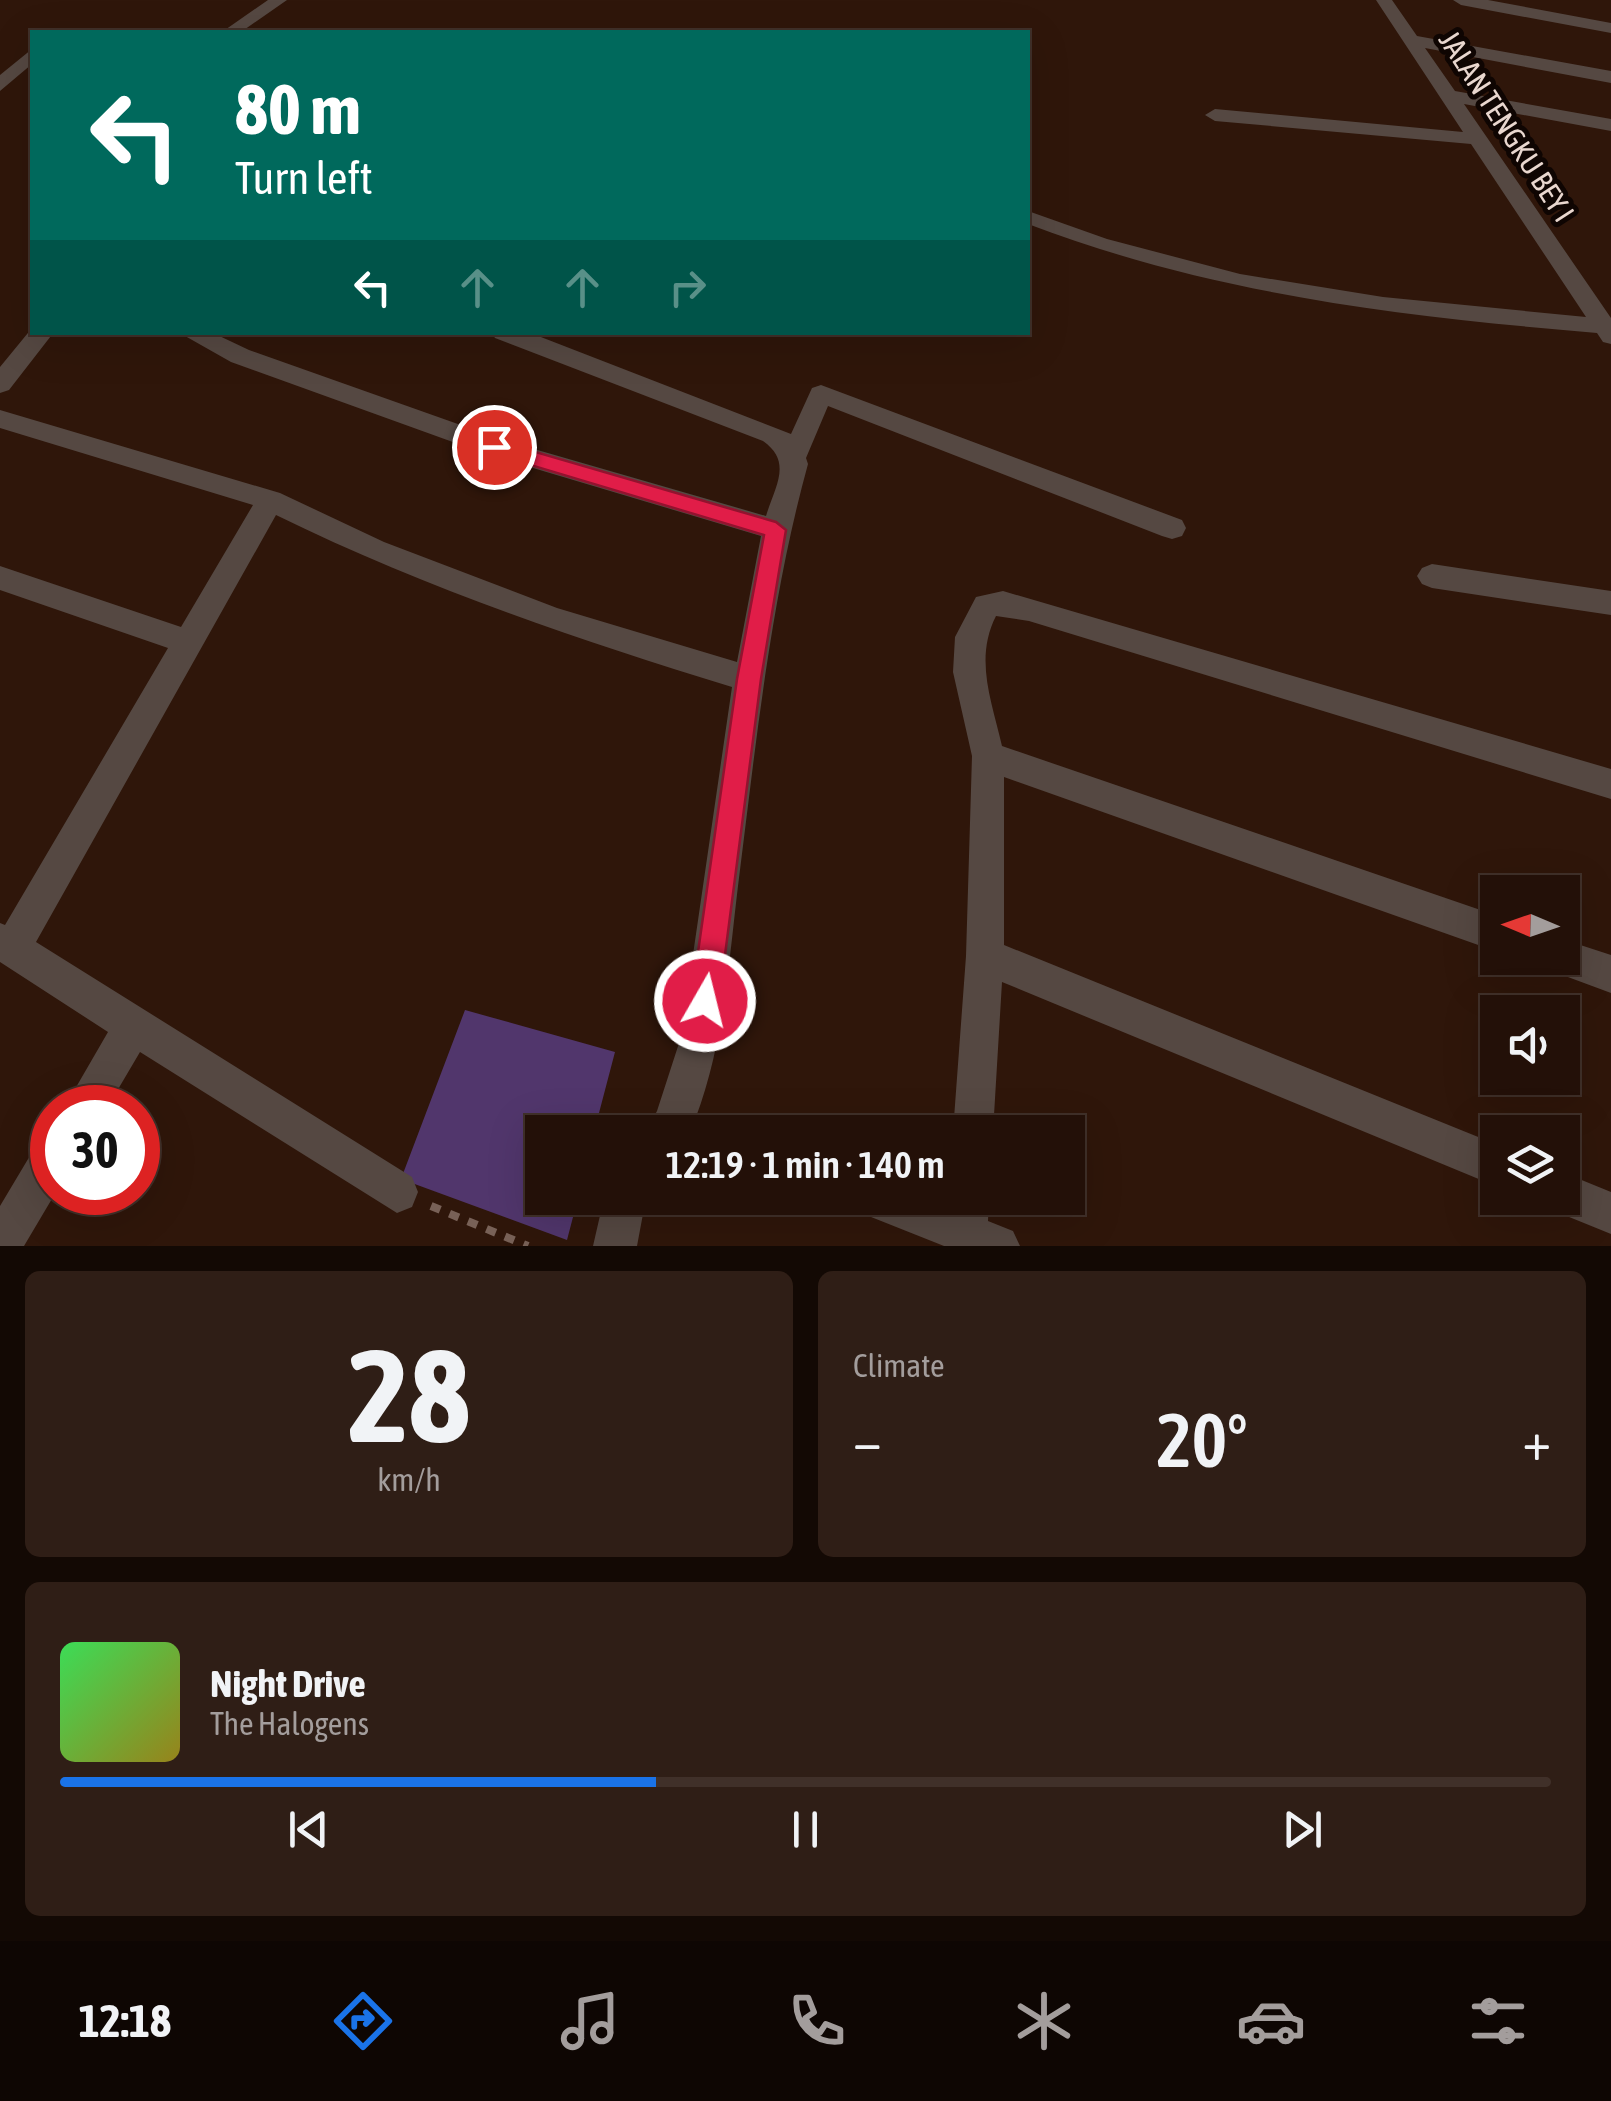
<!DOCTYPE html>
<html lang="en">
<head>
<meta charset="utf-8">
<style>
	body { margin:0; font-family:"Asap Condensed",sans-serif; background:#2f1e16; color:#f1f3f6; height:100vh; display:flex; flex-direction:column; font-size:38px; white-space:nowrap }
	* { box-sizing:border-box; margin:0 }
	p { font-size:32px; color:#a39d9c }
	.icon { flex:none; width:55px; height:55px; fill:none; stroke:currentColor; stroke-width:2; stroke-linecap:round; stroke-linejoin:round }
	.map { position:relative; height:1246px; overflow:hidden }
	.sheet { display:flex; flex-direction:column; gap:25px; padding:25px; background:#130904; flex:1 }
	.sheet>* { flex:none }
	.top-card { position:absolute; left:30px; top:30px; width:1000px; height:305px; border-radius:0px; box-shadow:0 10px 40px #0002,0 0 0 2px #403029; background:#00695c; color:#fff; overflow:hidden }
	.needle { width:65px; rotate:272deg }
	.tools { position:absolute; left:1480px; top:875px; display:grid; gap:20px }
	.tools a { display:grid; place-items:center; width:100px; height:100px; border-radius:0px; background:#231008; box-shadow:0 10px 40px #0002,0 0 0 2px #403029; font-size:50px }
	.speed { position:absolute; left:30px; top:1085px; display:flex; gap:20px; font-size:50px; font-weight:700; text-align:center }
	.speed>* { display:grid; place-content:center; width:130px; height:130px; border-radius:50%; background:#231008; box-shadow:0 10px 40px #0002,0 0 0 2px #403029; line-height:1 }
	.speed .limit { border:15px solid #d22; background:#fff; color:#111 }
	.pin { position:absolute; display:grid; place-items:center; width:85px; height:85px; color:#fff; margin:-42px; border:5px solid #fff; border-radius:50%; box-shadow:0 2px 10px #0007 }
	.me { position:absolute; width:110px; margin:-55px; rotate:8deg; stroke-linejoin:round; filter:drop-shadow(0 0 8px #0008) }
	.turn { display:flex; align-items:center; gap:35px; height:210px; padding:0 40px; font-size:45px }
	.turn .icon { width:130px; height:130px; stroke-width:2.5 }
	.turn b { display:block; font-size:70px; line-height:85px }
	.lanes { display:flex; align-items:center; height:95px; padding:0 40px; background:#0003; justify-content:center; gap:50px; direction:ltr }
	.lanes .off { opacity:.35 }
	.big { font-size:75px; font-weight:600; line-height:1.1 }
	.sheet .tile { flex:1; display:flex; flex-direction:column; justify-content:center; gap:15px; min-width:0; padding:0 35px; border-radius:15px; background:#2f1e16 }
	.sheet .dial { align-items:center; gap:0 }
	.dial b { font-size:130px; line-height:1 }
	.song { display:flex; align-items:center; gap:30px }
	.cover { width:120px; height:120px; border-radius:15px; background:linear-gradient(135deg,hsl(130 70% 55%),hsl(50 70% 35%)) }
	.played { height:10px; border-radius:5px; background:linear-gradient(90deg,#1a73e8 40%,#403029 40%) }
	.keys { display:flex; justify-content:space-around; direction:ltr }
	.heat { display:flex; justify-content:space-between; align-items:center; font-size:55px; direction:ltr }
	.sheet .tiles { flex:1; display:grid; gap:25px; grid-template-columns:1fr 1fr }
	.tile:last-child { grid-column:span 2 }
	.trip { position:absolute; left:525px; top:1115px; width:560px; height:100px; border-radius:0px; background:#231008; box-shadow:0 10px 40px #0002,0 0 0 2px #403029; font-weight:600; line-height:100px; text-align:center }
	.menu { display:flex; height:160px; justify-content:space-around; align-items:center; background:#0e0603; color:#a39d9c }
	.menu .icon { width:70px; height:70px }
	.menu .current { color:#1a73e8 }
	.menu b { font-size:45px; color:#f1f3f6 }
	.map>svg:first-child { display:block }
	.building { fill:#51366c }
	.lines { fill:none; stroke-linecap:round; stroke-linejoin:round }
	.path { stroke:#786157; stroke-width:8; stroke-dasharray:10 10; stroke-linecap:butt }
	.minor { fill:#554842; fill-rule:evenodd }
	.route { fill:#e11d48; stroke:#92132f; stroke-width:2.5 }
	.labels { text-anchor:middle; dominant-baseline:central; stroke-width:10; stroke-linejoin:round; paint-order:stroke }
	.far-street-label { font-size:30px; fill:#e9d7cf; stroke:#0f0502 }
</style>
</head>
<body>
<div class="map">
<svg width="1611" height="1246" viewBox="0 0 1611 1246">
	<rect width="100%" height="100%" fill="#2f160a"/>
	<path class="building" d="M465,1010l150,42 -21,80h-52v66h36l-11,42 -166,-61z"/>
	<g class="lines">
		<path class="path" d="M431,1206l97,40"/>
		<path class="minor" d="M268,0h19l-46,32h-19z
			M1376,0h16l25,36 194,35v12l-186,-35 30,43 156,28v12l-147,-27 147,214v26l-8,-2 -6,-9c-198,-17 -382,-38 -569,-109v-13l79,28 133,35 143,23 203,20 -115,-173 -256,-23 -10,-6 10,-6 248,23z
			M1453,0h35l123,23v10l-150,-28z
			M32,49v15l-32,27v-16z
			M32,328v4h22l-45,58 -9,3v-26z
			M178,332h33l38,18 254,90 263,76c9,-30 27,-54 -3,-75l-268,-103 -4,-6h37l263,102 21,-46 9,-3 361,135 4,8 -4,8 -10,3 -10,-3 -334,-130 -22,52 2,6c-38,138 -52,280 -70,422 -10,83 -15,168 -48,246h-44l11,-21 24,-74 51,-350c-156,-48 -309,-100 -456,-172l-240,427 376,235 6,15 -6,15 -15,6 -257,-161 -33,56h-43l44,-76 -108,-70v-39l5,2 163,-277 -168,-58v-24l181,61 72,-122 -253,-77v-18l280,83 104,49 173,66 180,54 24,-126 -275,-82 -255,-92z
			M1432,564l179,27v24l-179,-27 -10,-4 -5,-8 5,-8z
			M1003,591l608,178v30l-582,-178 -33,-5c-22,43 -4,86 6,130l496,170v36l-494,-175v168l494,200v42l-496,-205 -9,150h-40l13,-176 6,-200 -19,-84 2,-35 21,-40z
			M1562,939l49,16v38l-62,-23 -5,-12h18z
			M52,1138v54h4l-32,54h-24v-40l37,-62z
			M1562,1172l49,20v42l-64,-26 -4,-10h19z
			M604,1198h42l-9,48h-44z
			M855,1198h74l18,6v-6h42l-1,23 25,10 7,15h-76l-83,-33z"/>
	</g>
	<path class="route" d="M494,440l282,82 10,8 -25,149 -42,322 -4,10 -10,4 -10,-4 -4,-10 46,-322 27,-144 -277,-83v-10z"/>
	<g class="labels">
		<g class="far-street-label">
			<text transform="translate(1507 126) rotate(57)">JALAN TENGKU BEY I</text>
		</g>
	</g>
</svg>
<div class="tools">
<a><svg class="needle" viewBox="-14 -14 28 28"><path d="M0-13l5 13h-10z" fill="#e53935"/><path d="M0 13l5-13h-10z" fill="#a39d9c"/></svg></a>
<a><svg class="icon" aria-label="sound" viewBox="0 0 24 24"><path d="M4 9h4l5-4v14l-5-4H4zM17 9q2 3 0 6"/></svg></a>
<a><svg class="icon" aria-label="layers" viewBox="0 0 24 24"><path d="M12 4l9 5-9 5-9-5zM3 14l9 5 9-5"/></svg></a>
</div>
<div class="speed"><div class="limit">30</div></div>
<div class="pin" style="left:494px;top:447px;background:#d93025"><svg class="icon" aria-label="arrive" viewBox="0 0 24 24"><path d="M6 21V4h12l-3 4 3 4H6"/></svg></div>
<svg class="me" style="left:705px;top:1001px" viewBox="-20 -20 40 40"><circle r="17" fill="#e11d48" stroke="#fff" stroke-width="3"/><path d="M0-11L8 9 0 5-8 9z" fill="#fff"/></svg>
<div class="trip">12:19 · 1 min · 140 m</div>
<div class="top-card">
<div class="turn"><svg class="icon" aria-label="left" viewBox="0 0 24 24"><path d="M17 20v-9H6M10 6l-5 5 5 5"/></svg><div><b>80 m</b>Turn left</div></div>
<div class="lanes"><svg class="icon" aria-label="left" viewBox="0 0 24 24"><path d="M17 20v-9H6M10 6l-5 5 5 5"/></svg><svg class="icon off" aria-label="ahead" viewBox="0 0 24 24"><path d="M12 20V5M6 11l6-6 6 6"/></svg><svg class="icon off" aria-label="ahead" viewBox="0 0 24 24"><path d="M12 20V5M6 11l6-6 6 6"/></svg><svg class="icon off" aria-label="right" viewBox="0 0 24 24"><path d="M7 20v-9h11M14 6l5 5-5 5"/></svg></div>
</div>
</div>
<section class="sheet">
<div class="tiles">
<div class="tile dial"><b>28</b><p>km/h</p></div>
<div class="tile"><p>Climate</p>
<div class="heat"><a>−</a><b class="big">20°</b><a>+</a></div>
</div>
<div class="tile">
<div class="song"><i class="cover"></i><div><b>Night Drive</b><p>The Halogens</p></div></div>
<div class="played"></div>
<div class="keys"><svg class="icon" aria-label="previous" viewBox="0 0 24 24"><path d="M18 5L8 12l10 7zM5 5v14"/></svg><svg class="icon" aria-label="pause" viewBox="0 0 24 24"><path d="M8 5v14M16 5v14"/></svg><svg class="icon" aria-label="next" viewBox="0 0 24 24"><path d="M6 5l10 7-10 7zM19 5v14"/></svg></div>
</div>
</div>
</section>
<nav class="menu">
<b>12:18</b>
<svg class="icon current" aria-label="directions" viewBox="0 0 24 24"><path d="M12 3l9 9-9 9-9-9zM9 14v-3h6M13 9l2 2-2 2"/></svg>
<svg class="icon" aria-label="music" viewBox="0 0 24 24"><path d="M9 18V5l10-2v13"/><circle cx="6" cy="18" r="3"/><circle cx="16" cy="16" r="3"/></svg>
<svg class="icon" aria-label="phone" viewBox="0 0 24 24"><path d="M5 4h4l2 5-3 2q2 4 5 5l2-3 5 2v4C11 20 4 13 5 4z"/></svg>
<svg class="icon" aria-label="climate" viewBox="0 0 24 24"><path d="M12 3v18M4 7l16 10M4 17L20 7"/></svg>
<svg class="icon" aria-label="car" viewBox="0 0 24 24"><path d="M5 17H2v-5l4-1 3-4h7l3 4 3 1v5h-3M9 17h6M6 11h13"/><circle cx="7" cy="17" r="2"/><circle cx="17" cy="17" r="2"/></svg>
<svg class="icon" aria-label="filters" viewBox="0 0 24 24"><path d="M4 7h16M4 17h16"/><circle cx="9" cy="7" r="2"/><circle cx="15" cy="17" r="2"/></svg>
</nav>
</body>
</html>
